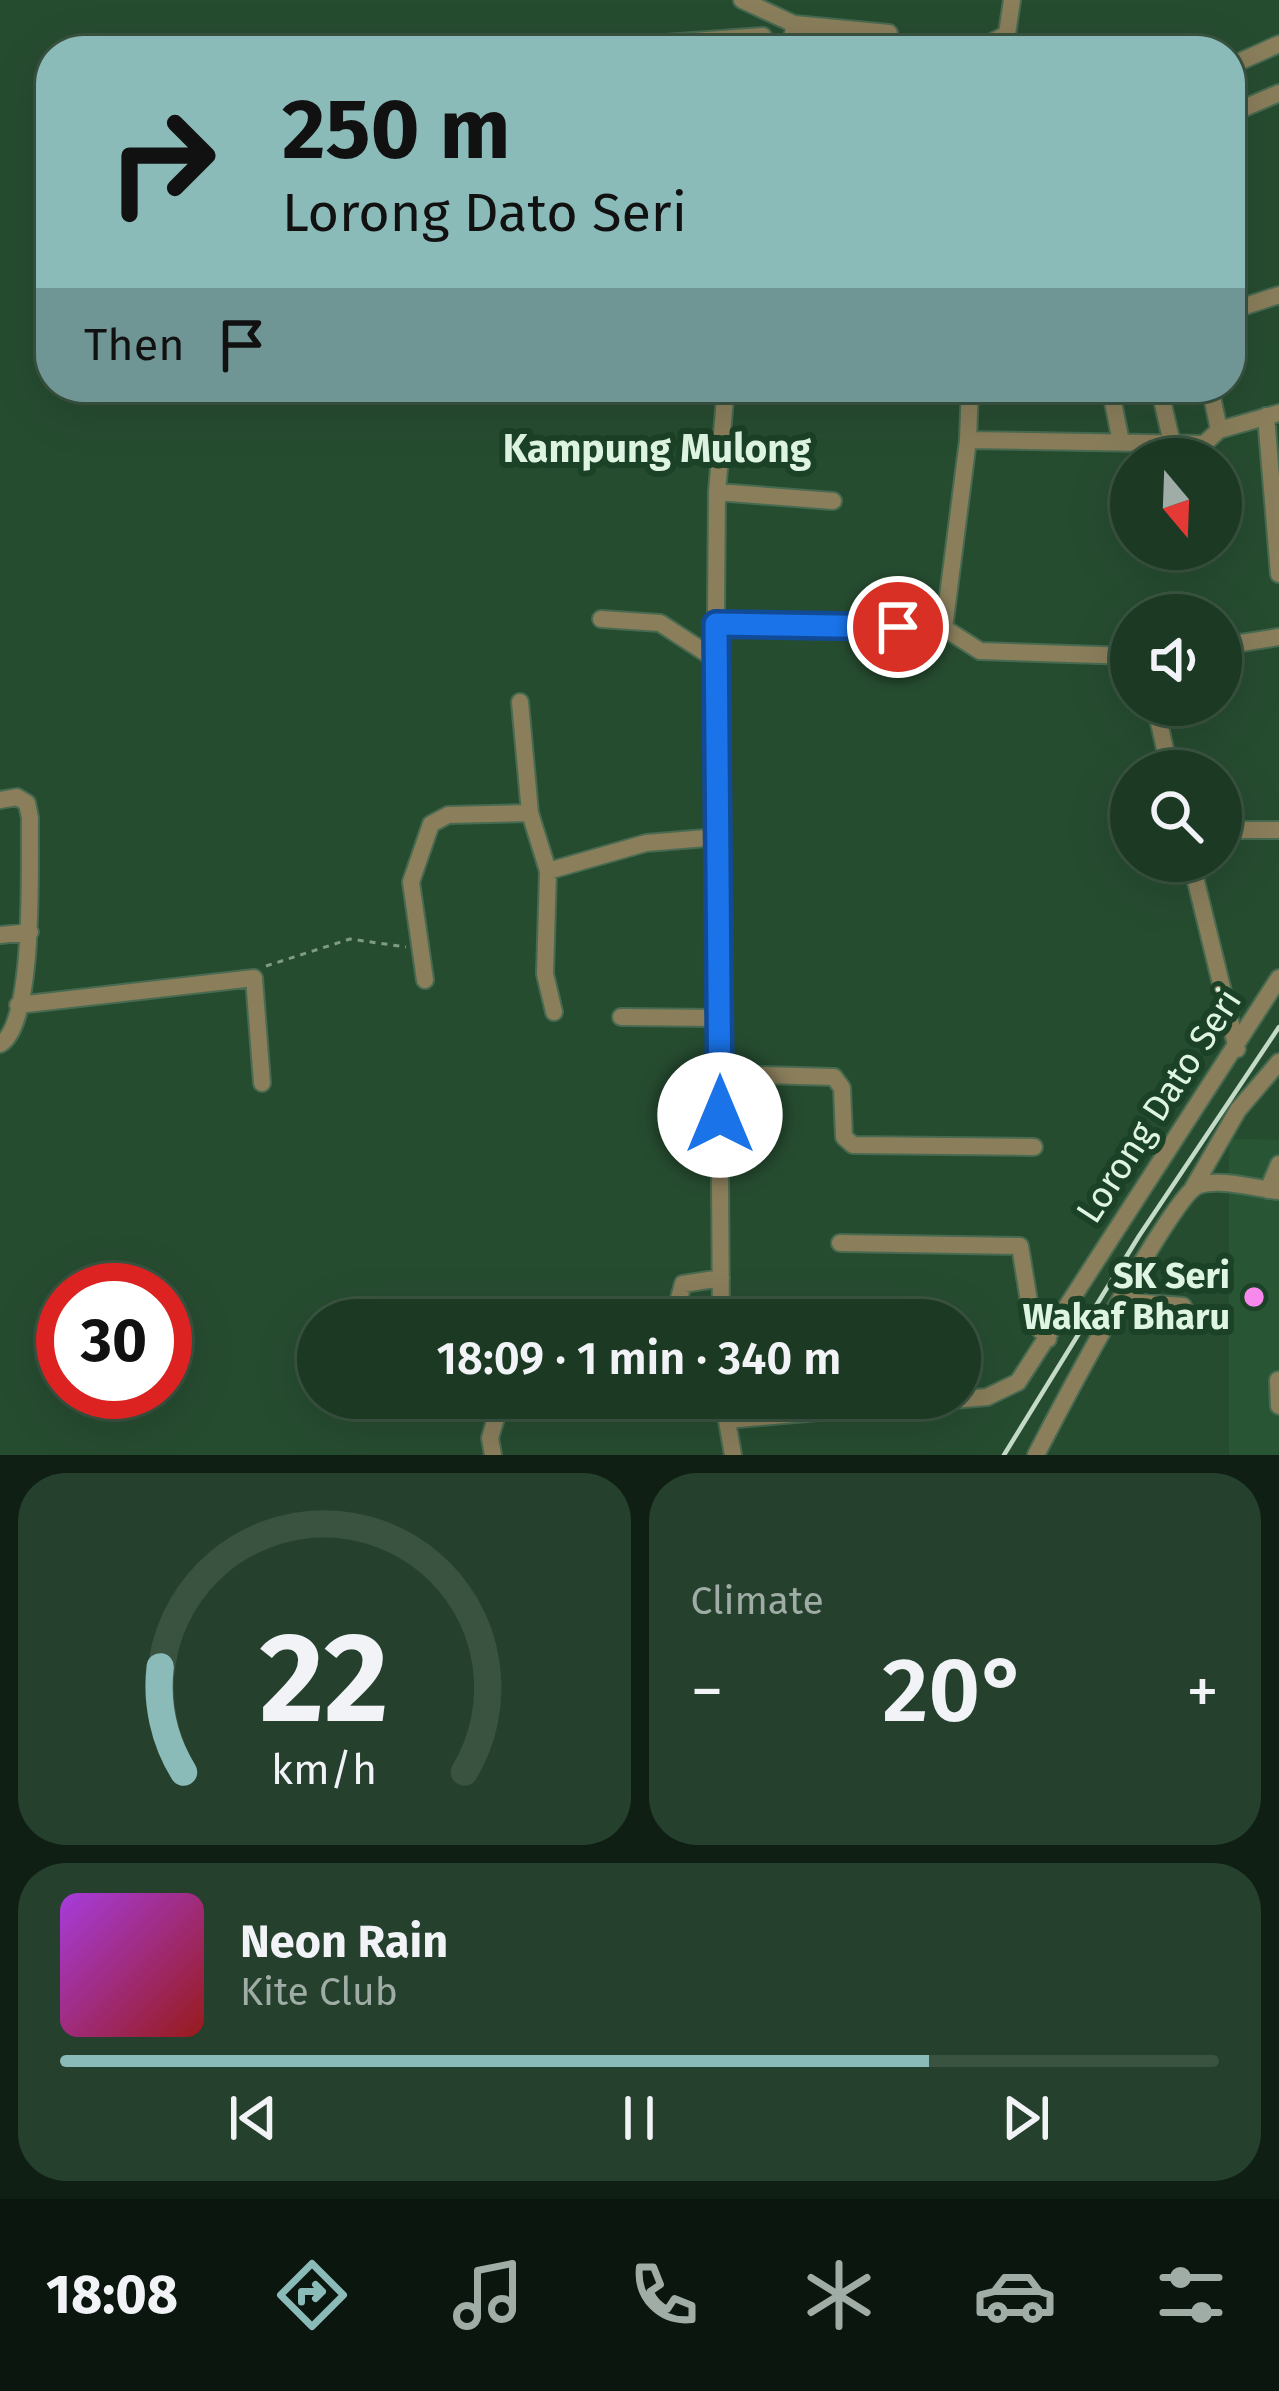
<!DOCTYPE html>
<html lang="en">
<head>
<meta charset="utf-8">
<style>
	body { margin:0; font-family:"Fira Sans",sans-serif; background:#25402c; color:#f1f3f6; height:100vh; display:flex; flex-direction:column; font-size:45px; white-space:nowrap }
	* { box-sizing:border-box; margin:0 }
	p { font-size:39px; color:#a0aca6 }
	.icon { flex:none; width:66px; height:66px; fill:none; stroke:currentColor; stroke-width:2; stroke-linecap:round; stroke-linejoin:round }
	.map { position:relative; height:1455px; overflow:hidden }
	.panel { display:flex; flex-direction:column; gap:18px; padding:18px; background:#0f1f14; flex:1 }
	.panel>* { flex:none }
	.banner { position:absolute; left:36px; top:36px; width:1209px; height:366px; border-radius:48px; box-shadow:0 12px 48px #0002,0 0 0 3px #3a5341; background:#8bbbb9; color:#111; overflow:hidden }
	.needle { width:78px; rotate:161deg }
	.fabs { position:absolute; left:1110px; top:438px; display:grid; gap:24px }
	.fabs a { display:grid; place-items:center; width:132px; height:132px; border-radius:50%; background:#1c3924; box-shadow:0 12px 48px #0002,0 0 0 3px #3a5341; font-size:60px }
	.speed { position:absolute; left:36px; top:1263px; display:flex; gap:24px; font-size:60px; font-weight:700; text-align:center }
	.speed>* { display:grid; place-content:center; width:156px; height:156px; border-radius:50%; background:#1c3924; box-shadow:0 12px 48px #0002,0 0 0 3px #3a5341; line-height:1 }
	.speed .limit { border:18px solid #d22; background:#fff; color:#111 }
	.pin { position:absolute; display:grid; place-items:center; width:102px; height:102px; color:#fff; margin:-51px; border:6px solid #fff; border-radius:50%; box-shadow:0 3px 12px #0007 }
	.me { position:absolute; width:132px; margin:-66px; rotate:0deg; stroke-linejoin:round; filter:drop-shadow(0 0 9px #0008) }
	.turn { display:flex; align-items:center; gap:42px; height:252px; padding:0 48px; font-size:54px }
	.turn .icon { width:156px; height:156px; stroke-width:2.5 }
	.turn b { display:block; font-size:84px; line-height:102px }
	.then { display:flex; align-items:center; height:114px; padding:0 48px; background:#0003; gap:24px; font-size:45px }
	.big { font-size:90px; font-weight:600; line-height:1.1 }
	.panel .card { flex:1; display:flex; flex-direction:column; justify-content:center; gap:18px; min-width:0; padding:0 42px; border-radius:48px; background:#25402c }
	.panel .dial { align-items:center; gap:0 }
	.dial svg { height:312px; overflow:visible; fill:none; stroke:#3a5341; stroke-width:7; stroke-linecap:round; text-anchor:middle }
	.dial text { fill:#f1f3f6; stroke:none }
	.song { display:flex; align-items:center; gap:36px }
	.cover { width:144px; height:144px; border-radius:18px; background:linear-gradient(135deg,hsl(280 70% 55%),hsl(0 70% 35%)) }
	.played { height:12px; border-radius:6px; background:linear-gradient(90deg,#8bbbb9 75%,#3a5341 75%) }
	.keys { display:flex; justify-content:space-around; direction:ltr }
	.heat { display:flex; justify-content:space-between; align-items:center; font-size:66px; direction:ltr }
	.panel .tiles { flex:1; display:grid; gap:18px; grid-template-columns:1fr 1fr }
	.card:last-child { grid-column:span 2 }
	.trip { position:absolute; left:297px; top:1299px; width:684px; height:120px; border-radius:60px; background:#1c3924; box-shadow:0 12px 48px #0002,0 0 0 3px #3a5341; font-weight:600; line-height:120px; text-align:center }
	.tabs { display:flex; height:192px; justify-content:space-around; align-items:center; background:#0b170e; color:#a0aca6 }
	.tabs .icon { width:84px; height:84px }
	.tabs .selected { color:#8bbbb9 }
	.tabs b { font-size:54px; color:#f1f3f6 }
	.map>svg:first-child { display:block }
	.built { fill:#285635 }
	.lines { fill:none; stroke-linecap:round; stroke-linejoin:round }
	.minor-casing { stroke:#476a50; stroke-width:20 }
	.path { stroke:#7e9c85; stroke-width:3; stroke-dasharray:6 6; stroke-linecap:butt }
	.minor { stroke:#8a7e5b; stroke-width:16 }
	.rail { stroke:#c2dac6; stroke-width:4.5 }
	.route-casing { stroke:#114b97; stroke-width:30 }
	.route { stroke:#1a73e8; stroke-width:21 }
	.poi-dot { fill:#f788ec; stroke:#1b4126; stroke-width:4.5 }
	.labels { text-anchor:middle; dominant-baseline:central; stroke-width:12; stroke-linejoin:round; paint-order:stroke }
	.street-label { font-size:36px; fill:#dff5e3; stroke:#1b4126 }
	.poi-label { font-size:36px; font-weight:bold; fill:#dff5e3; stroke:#1b4126; text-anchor:end }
	.neighbourhood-label { font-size:39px; font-weight:bold; fill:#dff5e3; stroke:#1b4126 }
</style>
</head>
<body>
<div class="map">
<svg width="1279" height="1455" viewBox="0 0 1279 1455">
	<rect width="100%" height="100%" fill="#264c30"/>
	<path class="built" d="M1229,1139l50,1v315h-50z"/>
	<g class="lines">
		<g class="minor-casing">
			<path id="minor" d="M742,0l52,24 95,9
				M624,46l139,-10
				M791,51l3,-27
				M975,51l32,-17 5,-34
				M1230,66l49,-22
				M1230,114l49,-21
				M1230,311l49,-16
				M970,387l-2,53 236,4 15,-14 -9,-43
				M1110,387l11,55
				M1159,387l13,56
				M1266,416l13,158
				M1219,430l60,-17
				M717,492l116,9
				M601,619l59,4 46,30 11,1
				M716,624l228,4 36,23 151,5
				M944,628l24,-188
				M1221,646l58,-9
				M520,702l10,111 18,58 -3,103 9,38
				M1155,705l15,66
				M0,800l17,-3 10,6 3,15c-1,41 6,207 -30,226
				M1234,830h45
				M1191,861l46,188
				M548,871l98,-28 72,-6
				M0,935l30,-3
				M425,980l-14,-98 20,-58 17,-9 82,-2
				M18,1005l236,-27 8,105
				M621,1017l98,1
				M720,1074l114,3 8,11 2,49 9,8 181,2
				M1193,1188l45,-78 41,-48
				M1268,1190l11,-26
				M840,1243l180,3 12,74 16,19
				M1120,1301l63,5
				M673,1320l10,-36 38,-6
				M721,1320l-5,-709 1,-119 9,-105
				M1278,1380l1,26
				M658,1398l63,2
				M726,1415l7,40
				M727,1420l260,-23 31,-15 261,-404
				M493,1455l-3,-17 12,-40
				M1036,1455c20,-39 134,-256 161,-269 20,-9 60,3 82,5"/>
		</g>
		<path class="path" d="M266,966l84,-27 56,8"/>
		<use href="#minor" class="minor"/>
		<path class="rail" d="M1004,1455l135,-219 140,-209"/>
	</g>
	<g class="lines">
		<g class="route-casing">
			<path id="route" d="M720,1115l-4,-491 182,3"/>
		</g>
		<use href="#route" class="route"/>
	</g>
	<circle class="poi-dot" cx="1254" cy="1297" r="12"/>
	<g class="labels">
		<g class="street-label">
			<text transform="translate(1159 1106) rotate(-57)">Lorong Dato Seri</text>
		</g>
		<g class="poi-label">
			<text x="1230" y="1276">SK Seri<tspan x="1230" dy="41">Wakaf Bharu</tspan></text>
		</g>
		<g class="neighbourhood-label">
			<text x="657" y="449">Kampung Mulong</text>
		</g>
	</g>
</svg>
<div class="fabs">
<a><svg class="needle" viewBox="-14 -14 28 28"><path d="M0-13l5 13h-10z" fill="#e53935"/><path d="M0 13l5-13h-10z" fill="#a0aca6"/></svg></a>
<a><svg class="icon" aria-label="sound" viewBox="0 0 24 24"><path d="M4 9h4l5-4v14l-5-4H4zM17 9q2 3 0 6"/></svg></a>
<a><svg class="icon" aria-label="search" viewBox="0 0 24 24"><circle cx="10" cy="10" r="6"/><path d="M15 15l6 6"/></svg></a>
</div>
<div class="speed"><div class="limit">30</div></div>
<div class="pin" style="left:898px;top:627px;background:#d93025"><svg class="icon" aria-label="arrive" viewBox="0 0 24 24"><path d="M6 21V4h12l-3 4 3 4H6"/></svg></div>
<svg class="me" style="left:720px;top:1115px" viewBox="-20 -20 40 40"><circle r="19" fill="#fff"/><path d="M0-13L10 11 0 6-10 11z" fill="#1a73e8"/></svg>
<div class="trip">18:09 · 1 min · 340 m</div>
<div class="banner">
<div class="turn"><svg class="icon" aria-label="right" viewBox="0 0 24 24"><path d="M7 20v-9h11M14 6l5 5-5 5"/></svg><div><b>250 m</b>Lorong Dato Seri</div></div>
<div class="then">Then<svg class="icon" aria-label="arrive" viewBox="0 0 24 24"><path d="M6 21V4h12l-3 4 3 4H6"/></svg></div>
</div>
</div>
<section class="panel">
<div class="tiles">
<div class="card dial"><svg viewBox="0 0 100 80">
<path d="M14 69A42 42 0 1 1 86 69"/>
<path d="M14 69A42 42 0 0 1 8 42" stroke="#8bbbb9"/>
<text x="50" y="56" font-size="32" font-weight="700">22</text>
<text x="50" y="72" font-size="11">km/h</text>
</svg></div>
<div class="card"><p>Climate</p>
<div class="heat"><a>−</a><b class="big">20°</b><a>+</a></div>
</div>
<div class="card">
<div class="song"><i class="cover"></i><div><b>Neon Rain</b><p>Kite Club</p></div></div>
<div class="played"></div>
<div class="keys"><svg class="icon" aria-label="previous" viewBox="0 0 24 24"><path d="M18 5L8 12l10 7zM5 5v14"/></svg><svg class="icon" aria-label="pause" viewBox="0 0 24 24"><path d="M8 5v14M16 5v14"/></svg><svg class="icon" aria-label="next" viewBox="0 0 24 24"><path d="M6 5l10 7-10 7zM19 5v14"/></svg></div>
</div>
</div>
</section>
<nav class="tabs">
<b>18:08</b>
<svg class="icon selected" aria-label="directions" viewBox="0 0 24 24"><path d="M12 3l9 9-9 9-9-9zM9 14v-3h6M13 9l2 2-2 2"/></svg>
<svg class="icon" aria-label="music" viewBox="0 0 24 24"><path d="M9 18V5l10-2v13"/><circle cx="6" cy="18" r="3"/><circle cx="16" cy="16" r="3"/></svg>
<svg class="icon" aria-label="phone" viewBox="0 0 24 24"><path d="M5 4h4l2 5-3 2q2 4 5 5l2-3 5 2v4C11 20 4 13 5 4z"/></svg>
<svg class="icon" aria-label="climate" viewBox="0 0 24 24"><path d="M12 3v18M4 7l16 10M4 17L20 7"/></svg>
<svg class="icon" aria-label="car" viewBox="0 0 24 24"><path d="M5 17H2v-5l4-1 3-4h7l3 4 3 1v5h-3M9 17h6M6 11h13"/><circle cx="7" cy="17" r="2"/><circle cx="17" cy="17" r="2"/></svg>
<svg class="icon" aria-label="filters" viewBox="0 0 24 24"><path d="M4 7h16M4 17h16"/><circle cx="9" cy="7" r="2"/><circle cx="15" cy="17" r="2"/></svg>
</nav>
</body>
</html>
